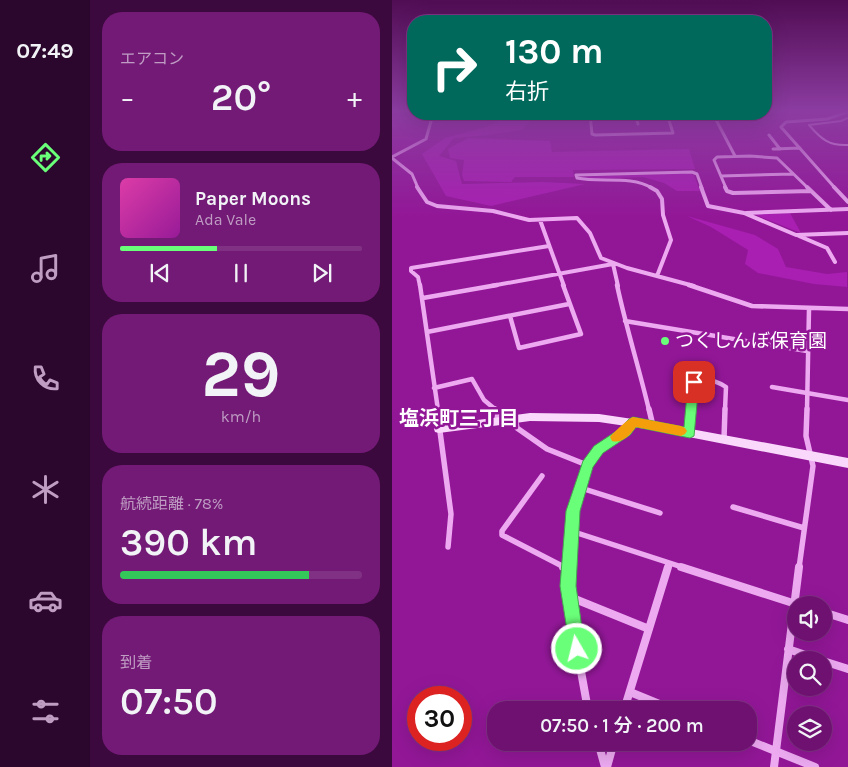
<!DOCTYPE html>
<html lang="ja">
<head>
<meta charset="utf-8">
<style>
	body { margin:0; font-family:Karla,"Noto Sans JP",sans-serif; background:#731a76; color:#f1f3f6; height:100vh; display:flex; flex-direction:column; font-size:19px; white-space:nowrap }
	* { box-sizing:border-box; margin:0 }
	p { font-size:16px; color:#bf9dc3 }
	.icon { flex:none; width:28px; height:28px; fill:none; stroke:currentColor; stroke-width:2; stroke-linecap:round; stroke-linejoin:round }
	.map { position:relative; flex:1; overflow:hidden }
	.side { display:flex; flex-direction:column; gap:12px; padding:12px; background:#3c093e; width:302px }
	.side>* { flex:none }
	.guide { position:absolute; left:15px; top:15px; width:365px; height:105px; border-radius:20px; box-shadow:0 5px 20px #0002,0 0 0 1px #803184; background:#00695c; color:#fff; overflow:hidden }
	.fabs { position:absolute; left:395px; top:596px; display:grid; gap:10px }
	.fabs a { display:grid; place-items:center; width:45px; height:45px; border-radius:50%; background:#6e1171; box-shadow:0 5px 20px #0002,0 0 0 1px #803184; font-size:25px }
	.speed { position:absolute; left:15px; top:686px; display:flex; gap:10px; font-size:25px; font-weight:700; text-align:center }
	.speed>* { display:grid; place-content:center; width:65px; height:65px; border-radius:50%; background:#6e1171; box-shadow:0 5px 20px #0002,0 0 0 1px #803184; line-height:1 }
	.speed .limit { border:8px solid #d22; background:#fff; color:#111 }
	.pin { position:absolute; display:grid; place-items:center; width:42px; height:42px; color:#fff; margin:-21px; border-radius:10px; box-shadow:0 2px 8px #0006 }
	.me { position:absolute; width:55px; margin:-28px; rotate:352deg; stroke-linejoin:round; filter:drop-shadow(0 0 4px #0008) }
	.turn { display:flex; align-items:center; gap:18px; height:105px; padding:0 15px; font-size:22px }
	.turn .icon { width:65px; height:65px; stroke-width:2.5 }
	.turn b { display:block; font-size:35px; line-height:42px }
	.big { font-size:38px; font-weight:600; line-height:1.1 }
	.side .widget { flex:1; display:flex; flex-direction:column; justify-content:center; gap:8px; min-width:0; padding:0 18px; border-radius:20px; background:#731a76 }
	.side .dial { align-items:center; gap:0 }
	.dial b { font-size:65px; line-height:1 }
	.song { display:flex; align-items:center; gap:15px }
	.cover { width:60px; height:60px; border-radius:8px; background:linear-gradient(135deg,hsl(320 70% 55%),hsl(300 70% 35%)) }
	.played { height:5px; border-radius:2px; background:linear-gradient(90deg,#6aff79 40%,#803184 40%) }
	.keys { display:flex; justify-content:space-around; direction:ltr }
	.heat { display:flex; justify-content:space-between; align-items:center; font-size:28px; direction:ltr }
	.charge { height:8px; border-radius:4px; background:linear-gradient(90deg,#34c759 78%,#803184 0) }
	.trip { position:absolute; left:95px; top:701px; width:270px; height:50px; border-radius:20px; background:#6e1171; box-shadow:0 5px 20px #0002,0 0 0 1px #803184; font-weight:600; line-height:50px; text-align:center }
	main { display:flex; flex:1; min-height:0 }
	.tab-bar { display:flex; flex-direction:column; width:90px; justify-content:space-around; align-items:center; background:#2c072d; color:#bf9dc3 }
	.tab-bar .icon { width:35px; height:35px }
	.tab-bar .active { color:#6aff79 }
	.tab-bar b { font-size:22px; color:#f1f3f6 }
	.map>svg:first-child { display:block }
	.green { fill:#a81fb1 }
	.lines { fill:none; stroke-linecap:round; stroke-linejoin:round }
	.lane { stroke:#edaaf1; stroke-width:2 }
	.street-far4 { stroke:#edaaf1; stroke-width:3 }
	.street-far3 { stroke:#edaaf1; stroke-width:4 }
	.street-far2 { stroke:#edaaf1; stroke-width:4.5 }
	.street-far1 { stroke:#edaaf1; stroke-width:5.5 }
	.street { stroke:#edaaf1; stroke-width:8 }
	.secondary { fill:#fad8fc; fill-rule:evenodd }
	.route { fill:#6aff79; stroke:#45a64f }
	.slow { fill:#f59e0b }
	.poi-dot { fill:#6aff79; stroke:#921797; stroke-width:2 }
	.labels { text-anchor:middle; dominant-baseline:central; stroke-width:5; stroke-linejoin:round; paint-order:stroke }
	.poi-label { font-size:19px; fill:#fff; stroke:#921797; text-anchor:start }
	.neighbourhood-label { font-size:20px; font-weight:bold; fill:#fff; stroke:#921797 }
</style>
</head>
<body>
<main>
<nav class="tab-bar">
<b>07:49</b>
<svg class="icon active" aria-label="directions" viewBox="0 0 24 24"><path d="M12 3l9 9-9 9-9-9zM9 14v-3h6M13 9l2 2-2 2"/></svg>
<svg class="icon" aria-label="music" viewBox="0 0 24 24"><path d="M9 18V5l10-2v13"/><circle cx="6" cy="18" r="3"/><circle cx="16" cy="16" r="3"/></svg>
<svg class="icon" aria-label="phone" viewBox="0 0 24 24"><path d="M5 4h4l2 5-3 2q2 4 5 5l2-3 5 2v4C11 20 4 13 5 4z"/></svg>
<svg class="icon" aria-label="climate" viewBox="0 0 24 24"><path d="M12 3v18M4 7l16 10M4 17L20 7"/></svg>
<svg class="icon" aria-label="car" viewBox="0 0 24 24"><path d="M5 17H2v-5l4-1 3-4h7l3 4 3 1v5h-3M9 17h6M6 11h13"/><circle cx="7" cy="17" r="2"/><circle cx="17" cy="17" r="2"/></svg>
<svg class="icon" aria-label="filters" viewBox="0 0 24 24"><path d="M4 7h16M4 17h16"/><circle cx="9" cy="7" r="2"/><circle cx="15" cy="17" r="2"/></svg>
</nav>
<section class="side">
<div class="widget"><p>エアコン</p>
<div class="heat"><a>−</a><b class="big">20°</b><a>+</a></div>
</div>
<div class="widget">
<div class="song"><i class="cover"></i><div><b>Paper Moons</b><p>Ada Vale</p></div></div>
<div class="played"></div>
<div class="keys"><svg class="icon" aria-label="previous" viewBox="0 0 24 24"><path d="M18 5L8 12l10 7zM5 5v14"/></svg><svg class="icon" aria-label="pause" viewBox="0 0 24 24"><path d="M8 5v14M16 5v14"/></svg><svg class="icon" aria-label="next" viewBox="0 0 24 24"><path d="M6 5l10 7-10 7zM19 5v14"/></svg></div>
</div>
<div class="widget dial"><b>29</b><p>km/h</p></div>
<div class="widget"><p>航続距離 · 78%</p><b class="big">390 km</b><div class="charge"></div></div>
<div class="widget"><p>到着</p><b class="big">07:50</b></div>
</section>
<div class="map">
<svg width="456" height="767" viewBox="0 0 456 767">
	<rect width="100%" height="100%" fill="#921797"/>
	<path class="green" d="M120,114h25l-15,16 -34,5 -34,3 -15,18 17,5 6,23 81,-2 42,2 -94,22 -45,-10 -24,-42 23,-16 41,-11z
		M76,138l82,3 2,11 137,-3 6,20 -122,1 1,7h-59l-4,5 -47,-1 -2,-6 2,-15 -14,-2 -2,-9z
		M298,173l4,2 6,16h-23l-13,-8 -21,-6 -56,2 -7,-2z
		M398,213l11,20 -45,-18v-1z
		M295,216l68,19 23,14 8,18 41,7 20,-2v15l-33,-3 -56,-11 -13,-9 3,-14 -37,-23z"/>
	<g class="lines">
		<path class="lane" d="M456,118l-7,3 -32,4c12,14 20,21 39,20"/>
		<path class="street-far4" d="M198,114l2,20 3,1 78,-2 -6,-19
			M243,114l3,10
			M321,114l22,42
			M198,115l24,-1
			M377,135l11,14
			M381,149l27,-1
			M0,157l34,-18 7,-25
			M0,158l20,16 6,14
			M329,176l72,-2
			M260,188c-21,-13 -52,-5 -75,-10l-1,-3 116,-3 5,2 5,14
			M334,188l-12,-28 3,-3 33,-1 27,2 31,30
			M443,188l-54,-61 5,-5 41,-3 21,-7"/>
		<path class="street-far3" d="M25,187l10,15 10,4 56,5 36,9 48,-2 13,15 11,25 26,10 67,18
			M258,187l7,4 5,8 1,16 8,25 -14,36
			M309,187l7,19 36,7 52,22 52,-2
			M333,187l2,4 6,2 78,-2
			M415,187l24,23
			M442,187l14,15
			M354,213l102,-4
			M148,220l24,66
			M407,236l28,12 8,14
			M28,286l-2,-9 -7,-6v-3l138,-22
			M99,286l122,-22 5,22"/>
		<path class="street-far2" d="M28,285l18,125
			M225,285c9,42 22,83 32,125
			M297,285l63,21 96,3
			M31,298l74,-13
			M118,316l9,32 62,-14 -18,-49
			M233,321l182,30
			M35,332l142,-28
			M380,387l76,13
			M42,388l38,-9 12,21 12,10
			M300,410l2,-28c11,-4 22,-2 32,5l-1,23
			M415,410l2,-101"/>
		<path class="street-far1" d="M45,409l14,105 -3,33
			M103,409l3,3 -1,8
			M257,409l4,17
			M123,418l2,10 30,21 40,16
			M298,433l2,-24
			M332,439l1,-30
			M150,476l-40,55v4l64,33
			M189,488l79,25
			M341,507l71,21
			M179,531l114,37
			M177,568c1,-30 5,-90 26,-113 11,-12 27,-20 38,-33
			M275,568l2,-5
			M407,568l14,-102 -7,-30 1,-27"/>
		<path class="street" d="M171,567l5,2
			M177,567l4,60 15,83
			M289,567l118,38
			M178,597l79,32
			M431,612l25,8
			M396,649l32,11
			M431,661l25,8
			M238,692l44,18
			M232,710l44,-143
			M356,740l67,27
			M206,742l7,25
			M215,767l7,-25
			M382,767l25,-200"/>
		<path class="secondary" d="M138,413l69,1 54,8 195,36v10l-195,-38 -54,-8 -69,-1 -91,12 -4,-1 -1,-3 1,-3 4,-1z"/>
	</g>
	<linearGradient id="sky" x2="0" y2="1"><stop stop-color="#500d53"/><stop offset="0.51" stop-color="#8c3ca1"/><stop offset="1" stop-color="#8c3ca1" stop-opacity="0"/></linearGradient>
	<rect width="456" height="217" fill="url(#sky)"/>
	<path class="route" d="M302,378l5,4 -5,54 -4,2 -54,-11 -6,8 -27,18 -10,14 -13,44 -4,75 9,63 -2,6 -6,2 -6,-2 -11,-69 6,-75 17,-50 11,-15 27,-18 8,-9 4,-2 51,10 4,-45z"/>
	<path class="slow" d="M241,417l48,9 4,2 2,3 -2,3 -4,2 -45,-9c-6,8 -14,17 -24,14l-2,-4c3,-4 18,-18 23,-20z"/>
	<circle class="poi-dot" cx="273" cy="341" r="5"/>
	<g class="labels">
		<g class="poi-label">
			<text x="283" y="341">つくしんぼ保育園</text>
		</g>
		<g class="neighbourhood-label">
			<text x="67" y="418">塩浜町三丁目</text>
		</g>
	</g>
</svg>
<div class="fabs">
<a><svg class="icon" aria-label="sound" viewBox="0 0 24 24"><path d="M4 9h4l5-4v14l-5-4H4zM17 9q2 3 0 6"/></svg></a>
<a><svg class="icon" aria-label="search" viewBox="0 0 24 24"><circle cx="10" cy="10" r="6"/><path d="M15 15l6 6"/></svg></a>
<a><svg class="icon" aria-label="layers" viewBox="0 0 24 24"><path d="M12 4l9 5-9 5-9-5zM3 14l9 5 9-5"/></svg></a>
</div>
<div class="speed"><div class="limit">30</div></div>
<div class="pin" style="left:302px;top:382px;background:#d93025"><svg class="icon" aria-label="arrive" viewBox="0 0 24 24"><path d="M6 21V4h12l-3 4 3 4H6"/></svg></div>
<svg class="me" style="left:185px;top:649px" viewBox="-20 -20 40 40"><circle r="17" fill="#6aff79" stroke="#fff" stroke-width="3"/><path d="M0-11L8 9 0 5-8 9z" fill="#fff"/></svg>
<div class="trip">07:50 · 1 分 · 200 m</div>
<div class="guide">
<div class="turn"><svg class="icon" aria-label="right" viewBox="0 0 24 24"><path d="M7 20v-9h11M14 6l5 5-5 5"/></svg><div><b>130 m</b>右折</div></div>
</div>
</div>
</main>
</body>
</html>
